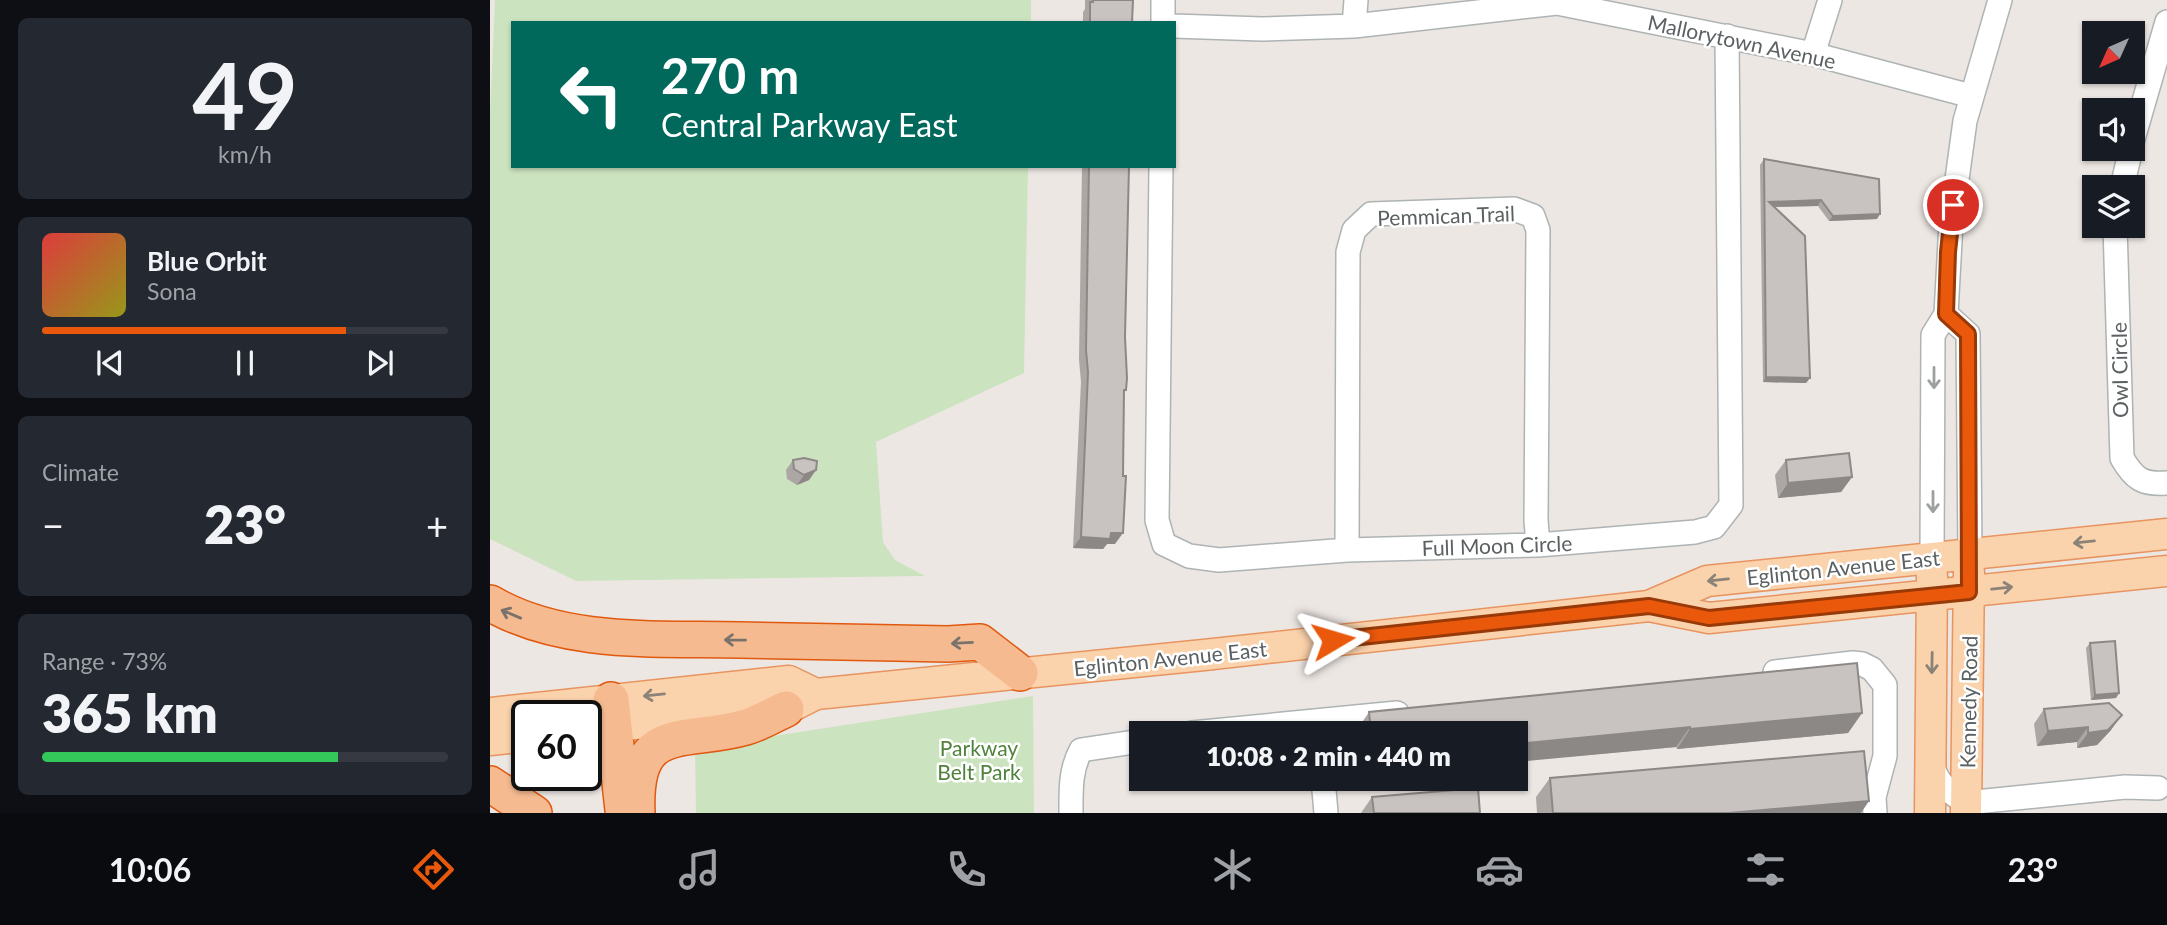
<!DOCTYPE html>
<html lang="en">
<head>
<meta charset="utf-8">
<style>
	body { margin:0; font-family:Lato,sans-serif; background:#242831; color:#f1f3f6; height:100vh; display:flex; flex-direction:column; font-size:26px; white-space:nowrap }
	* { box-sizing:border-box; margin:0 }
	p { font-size:23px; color:#9ea1a6 }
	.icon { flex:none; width:38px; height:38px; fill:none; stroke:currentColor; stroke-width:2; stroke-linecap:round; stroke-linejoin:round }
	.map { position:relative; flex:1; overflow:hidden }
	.drawer { display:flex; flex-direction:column; gap:18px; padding:18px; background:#0d0f14; width:490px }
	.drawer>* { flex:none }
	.guide { position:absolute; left:21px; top:21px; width:665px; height:147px; border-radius:0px; box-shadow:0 2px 5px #0004; background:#00695c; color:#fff; overflow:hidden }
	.needle { width:46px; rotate:225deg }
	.fabs { position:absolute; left:1592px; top:21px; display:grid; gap:14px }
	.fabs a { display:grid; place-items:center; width:63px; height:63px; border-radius:0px; background:#171b24; box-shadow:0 2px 5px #0004; font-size:35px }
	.speed { position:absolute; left:21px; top:700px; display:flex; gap:14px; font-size:35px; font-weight:700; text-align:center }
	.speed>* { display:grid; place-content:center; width:91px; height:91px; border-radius:50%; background:#171b24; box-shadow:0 2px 5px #0004; line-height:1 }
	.speed .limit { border:4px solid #111; border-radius:10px; background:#fff; color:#111 }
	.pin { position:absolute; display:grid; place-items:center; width:60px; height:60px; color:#fff; margin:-30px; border:4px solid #fff; border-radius:50%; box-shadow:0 2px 7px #0007 }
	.me { position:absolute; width:77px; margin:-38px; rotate:83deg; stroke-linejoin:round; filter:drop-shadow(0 0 5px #0008) }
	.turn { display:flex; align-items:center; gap:24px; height:147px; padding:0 35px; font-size:32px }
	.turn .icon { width:91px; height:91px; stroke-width:2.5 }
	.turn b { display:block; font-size:49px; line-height:60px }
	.big { font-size:52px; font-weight:800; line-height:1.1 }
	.drawer .tile { flex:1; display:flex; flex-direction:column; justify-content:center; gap:10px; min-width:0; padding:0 24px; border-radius:10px; background:#242831 }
	.drawer .dial { align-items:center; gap:0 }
	.dial b { font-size:91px; line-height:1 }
	.song { display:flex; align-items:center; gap:21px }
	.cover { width:84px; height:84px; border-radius:10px; background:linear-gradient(135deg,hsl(0 70% 55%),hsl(60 70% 35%)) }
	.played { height:7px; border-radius:4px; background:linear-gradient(90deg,#ea580c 75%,#363941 75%) }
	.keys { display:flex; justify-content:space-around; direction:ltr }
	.heat { display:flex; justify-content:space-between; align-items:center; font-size:38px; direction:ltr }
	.charge { height:10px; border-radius:5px; background:linear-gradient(90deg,#34c759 73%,#363941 0) }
	.trip { position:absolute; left:639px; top:721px; width:399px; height:70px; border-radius:0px; background:#171b24; box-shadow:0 2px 5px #0004; font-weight:800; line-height:70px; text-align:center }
	.tab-bar { display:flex; height:112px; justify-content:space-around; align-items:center; background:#090b0e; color:#9ea1a6 }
	.tab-bar .icon { width:49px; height:49px }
	.tab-bar .on { color:#ea580c }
	.tab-bar b { font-size:32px; color:#f1f3f6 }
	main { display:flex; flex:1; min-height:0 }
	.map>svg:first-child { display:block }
	.green { fill:#cce3c0 }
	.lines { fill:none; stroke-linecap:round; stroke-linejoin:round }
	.minor-casing { stroke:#aeb3b4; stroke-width:26 }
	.major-casing { stroke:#e89460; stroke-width:33 }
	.highway-casing { stroke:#e0590f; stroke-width:38 }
	.minor { stroke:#fff; stroke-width:23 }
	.major { stroke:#fad2ab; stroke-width:30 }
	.highway { stroke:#f6ba90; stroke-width:35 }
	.wall { fill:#aca7a5 }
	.shaded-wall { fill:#8c8886 }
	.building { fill:#c8c2c0; stroke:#8c8886; stroke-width:2 }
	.oneway { stroke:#9da0a1 }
	.oneway2 { stroke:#8b8378 }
	.oneway3 { stroke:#7a736b }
	.route-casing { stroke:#983908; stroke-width:18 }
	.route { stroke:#ea580c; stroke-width:12 }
	.labels { text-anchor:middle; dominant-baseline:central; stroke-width:5; stroke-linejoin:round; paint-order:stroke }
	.street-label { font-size:21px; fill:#5b6162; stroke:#fff }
	.park-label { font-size:21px; fill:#4f823a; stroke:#fff }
</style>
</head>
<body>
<main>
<section class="drawer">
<div class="tile dial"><b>49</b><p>km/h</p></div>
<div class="tile">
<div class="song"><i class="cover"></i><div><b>Blue Orbit</b><p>Sona</p></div></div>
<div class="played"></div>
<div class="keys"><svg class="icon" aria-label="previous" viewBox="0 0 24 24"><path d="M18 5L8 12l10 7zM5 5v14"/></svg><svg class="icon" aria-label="pause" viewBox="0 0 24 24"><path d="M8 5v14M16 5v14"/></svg><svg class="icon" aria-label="next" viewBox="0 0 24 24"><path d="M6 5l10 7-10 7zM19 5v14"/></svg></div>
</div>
<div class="tile"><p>Climate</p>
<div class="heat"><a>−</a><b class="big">23°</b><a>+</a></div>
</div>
<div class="tile"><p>Range · 73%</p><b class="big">365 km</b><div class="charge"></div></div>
</section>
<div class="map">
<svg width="1677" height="813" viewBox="0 0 1677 813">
	<rect width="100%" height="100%" fill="#ede7e3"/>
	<path class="green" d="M5,0h536v23h-518v143h515l-4,207 -148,69 7,100 12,18 30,16 -349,5 -86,-42v-424z
		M543,696l1,117h-338l-1,-65z"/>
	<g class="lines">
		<g class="minor-casing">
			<path id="minor" d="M673,23v-23
				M684,26l88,3 92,-3 203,-23 256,51 158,42
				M864,26l2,-26
				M1323,54l17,-54
				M1643,139l34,-117
				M671,166l-4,354 7,24 25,12 30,4 128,-10 191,-5 157,-13 19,-5 17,-22 -4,-469
				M1632,187l9,-38
				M1625,226l7,232c12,21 21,27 45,25
				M1456,314l22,20 2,220
				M857,550l1,-298 6,-22 17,-16 143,-5 19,7 5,14 -2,290 2,25
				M1442,558l1,-223 13,-21 5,-91 14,-102 35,-121
				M1285,672l78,-9 9,1 10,5 13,16v71l-11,41 1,16
				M702,733l205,-20
				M1442,762c4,22 17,29 34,41l159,-16 33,1
				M833,779l3,34
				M581,813c0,-22 -1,-43 10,-63l60,-9"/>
		</g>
		<g class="major-casing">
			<path id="major" d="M1159,606l58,-25 460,-47
				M0,713l299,-32 27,13
				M96,729l200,-20 30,-15 388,-39 445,-49 60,12 458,-47
				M0,740l37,-4
				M1440,813l2,-237
				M1476,813l3,-241"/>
		</g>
		<g class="highway-casing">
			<path id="highway" d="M0,603c74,43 168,35 250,37 70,1 139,3 208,4l32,-2 40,31
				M121,700l12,110
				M0,784l44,29
				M147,813c-4,-93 47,-68 109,-86 14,-4 27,-12 40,-18"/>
		</g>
		<use href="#minor" class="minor"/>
		<use href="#major" class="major"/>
		<use href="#highway" class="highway"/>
	</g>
	<path class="wall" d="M595,0h48l-1,23h-49v-11l2,-3z
		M1274,159l113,60 -48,2 -11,-15 -44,1 36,171 -4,5 -43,-1 -3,-217z
		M592,166h47l-4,171 1,53 -2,3 -9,151h-8l-4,5 -30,-1 8,-166 -2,-22z
		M303,460l23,10 -7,10 -12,5 -10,-6 -1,-9z
		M1296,460l66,17 -11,15 -63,6 -3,-23z
		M1600,643l29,50 -3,5 -25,2 -5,-52z
		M1554,709l67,21 -14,15 -20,3v-6l-40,4 -3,-22z
		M879,712l493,1 -14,20 -171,16 -1,-2 -110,10 -50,-24h-161z
		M1060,778l311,35h-324l-1,-16z
		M882,797l108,16h-119z"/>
	<path class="shaded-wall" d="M1331,200l-3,6 -53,1 4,-5z
		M1390,214l-3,5 -48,2 4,-5z
		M1276,377l44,1 -4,5 -43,-1z
		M326,470l-7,10 -12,5 7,-10z
		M1362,477l-11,15 -63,6 10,-15z
		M621,533h12l-8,11h-8l-4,5 -30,-1 8,-11z
		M1629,693l-3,5 -25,2 4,-5z
		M1372,713l-14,20 -171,16 13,-20z
		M1632,715l-11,15 -14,15 -20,3 11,-15z
		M1200,727l-14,20 -160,15v-18z
		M1598,727l-11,15 -40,4 11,-15z
		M1379,801l-8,12h-132z"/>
	<path class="building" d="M603,0h40l-1,23h-40v-1h-2v-20h3z
		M1274,159l115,20 1,35 -47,2 -12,-16 -52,2 36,34 5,142 -44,-1z
		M599,166h40l-4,171 2,41 -1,12h-2l-1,86h3l-3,57h-12l-1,6 -29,-2 7,-165 -2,-22z
		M1359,453l3,24 -64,6 -2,-23z
		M314,458l13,3 -1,9 -12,5 -10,-6 -1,-9z
		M1625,641l4,52 -24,2 -5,-52z
		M1367,663l5,50 -172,16v-2l-174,17v-11h-145l-2,-21z
		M1619,703l13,12 -14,15 -20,3v-6l-40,4 -4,-22z
		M1374,751l5,50 -140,12h-176l-3,-35z
		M988,788l2,25h-106l-2,-16z"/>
	<defs><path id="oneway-shaft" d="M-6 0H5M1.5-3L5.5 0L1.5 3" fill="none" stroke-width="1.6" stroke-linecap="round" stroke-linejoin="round" transform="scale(1.75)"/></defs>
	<g class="oneway">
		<use href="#oneway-shaft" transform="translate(1444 378) rotate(90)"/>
		<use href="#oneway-shaft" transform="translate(1443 502) rotate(90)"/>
	</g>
	<g class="oneway2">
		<use href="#oneway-shaft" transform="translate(1594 542) rotate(174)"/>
		<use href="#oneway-shaft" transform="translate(1228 580) rotate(174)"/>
		<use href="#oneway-shaft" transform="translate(1512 588) rotate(-6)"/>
		<use href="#oneway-shaft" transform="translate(1442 663) rotate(91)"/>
		<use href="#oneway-shaft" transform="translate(164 695) rotate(174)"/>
	</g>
	<g class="oneway3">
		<use href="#oneway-shaft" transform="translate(21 614) rotate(-157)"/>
		<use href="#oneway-shaft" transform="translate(245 640) rotate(-179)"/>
		<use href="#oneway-shaft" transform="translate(472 643) rotate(177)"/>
	</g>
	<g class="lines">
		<g class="route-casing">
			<path id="route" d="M843,640l316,-34 60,12 260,-26 -1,-258 -22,-20 2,-62 5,-47"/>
		</g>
		<use href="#route" class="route"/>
	</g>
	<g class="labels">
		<g class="street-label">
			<text transform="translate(1252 41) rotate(12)">Mallorytown Avenue</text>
			<text transform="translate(956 215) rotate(-2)">Pemmican Trail</text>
			<text transform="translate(1629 370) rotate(-91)">Owl Circle</text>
			<text transform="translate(1007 545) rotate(-2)">Full Moon Circle</text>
			<text transform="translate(1353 567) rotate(-6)">Eglinton Avenue East</text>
			<text transform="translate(680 658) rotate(-6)">Eglinton Avenue East</text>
			<text transform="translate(1478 702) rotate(-89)">Kennedy Road</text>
		</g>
		<g class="park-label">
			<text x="489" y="747">Parkway<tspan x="489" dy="24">Belt Park</tspan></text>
		</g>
	</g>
</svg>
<div class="fabs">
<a><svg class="needle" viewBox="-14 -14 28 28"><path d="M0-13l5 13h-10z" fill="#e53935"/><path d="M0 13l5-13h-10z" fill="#9ea1a6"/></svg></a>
<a><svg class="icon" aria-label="sound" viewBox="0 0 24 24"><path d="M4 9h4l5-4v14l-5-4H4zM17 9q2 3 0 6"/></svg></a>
<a><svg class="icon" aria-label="layers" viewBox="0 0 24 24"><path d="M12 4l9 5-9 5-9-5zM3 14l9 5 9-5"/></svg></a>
</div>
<div class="speed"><div class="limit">60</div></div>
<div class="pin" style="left:1463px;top:205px;background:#d93025"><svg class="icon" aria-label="arrive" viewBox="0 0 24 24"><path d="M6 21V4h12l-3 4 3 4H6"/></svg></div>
<svg class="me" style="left:843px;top:640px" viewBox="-20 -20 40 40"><path d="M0-17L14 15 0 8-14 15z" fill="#ea580c" stroke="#fff" stroke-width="4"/></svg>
<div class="trip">10:08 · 2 min · 440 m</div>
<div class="guide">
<div class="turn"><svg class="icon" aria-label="left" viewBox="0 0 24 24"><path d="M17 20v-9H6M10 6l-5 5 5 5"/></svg><div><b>270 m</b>Central Parkway East</div></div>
</div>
</div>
</main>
<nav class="tab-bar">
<b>10:06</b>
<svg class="icon on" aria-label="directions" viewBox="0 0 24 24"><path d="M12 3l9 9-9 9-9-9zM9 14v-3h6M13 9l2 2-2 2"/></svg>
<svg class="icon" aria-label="music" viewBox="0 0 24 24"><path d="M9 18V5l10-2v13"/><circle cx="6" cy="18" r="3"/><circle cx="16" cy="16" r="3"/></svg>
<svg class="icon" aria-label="phone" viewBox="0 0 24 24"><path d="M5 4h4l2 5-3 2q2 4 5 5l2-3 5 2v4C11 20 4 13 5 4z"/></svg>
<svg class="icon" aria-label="climate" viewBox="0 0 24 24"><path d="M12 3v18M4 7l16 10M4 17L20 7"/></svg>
<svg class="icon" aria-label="car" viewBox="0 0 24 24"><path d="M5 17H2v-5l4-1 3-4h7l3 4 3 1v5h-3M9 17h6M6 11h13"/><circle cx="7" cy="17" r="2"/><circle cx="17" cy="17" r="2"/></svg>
<svg class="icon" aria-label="filters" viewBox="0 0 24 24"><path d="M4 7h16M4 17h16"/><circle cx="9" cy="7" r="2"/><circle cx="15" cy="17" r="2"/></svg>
<b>23°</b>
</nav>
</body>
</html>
